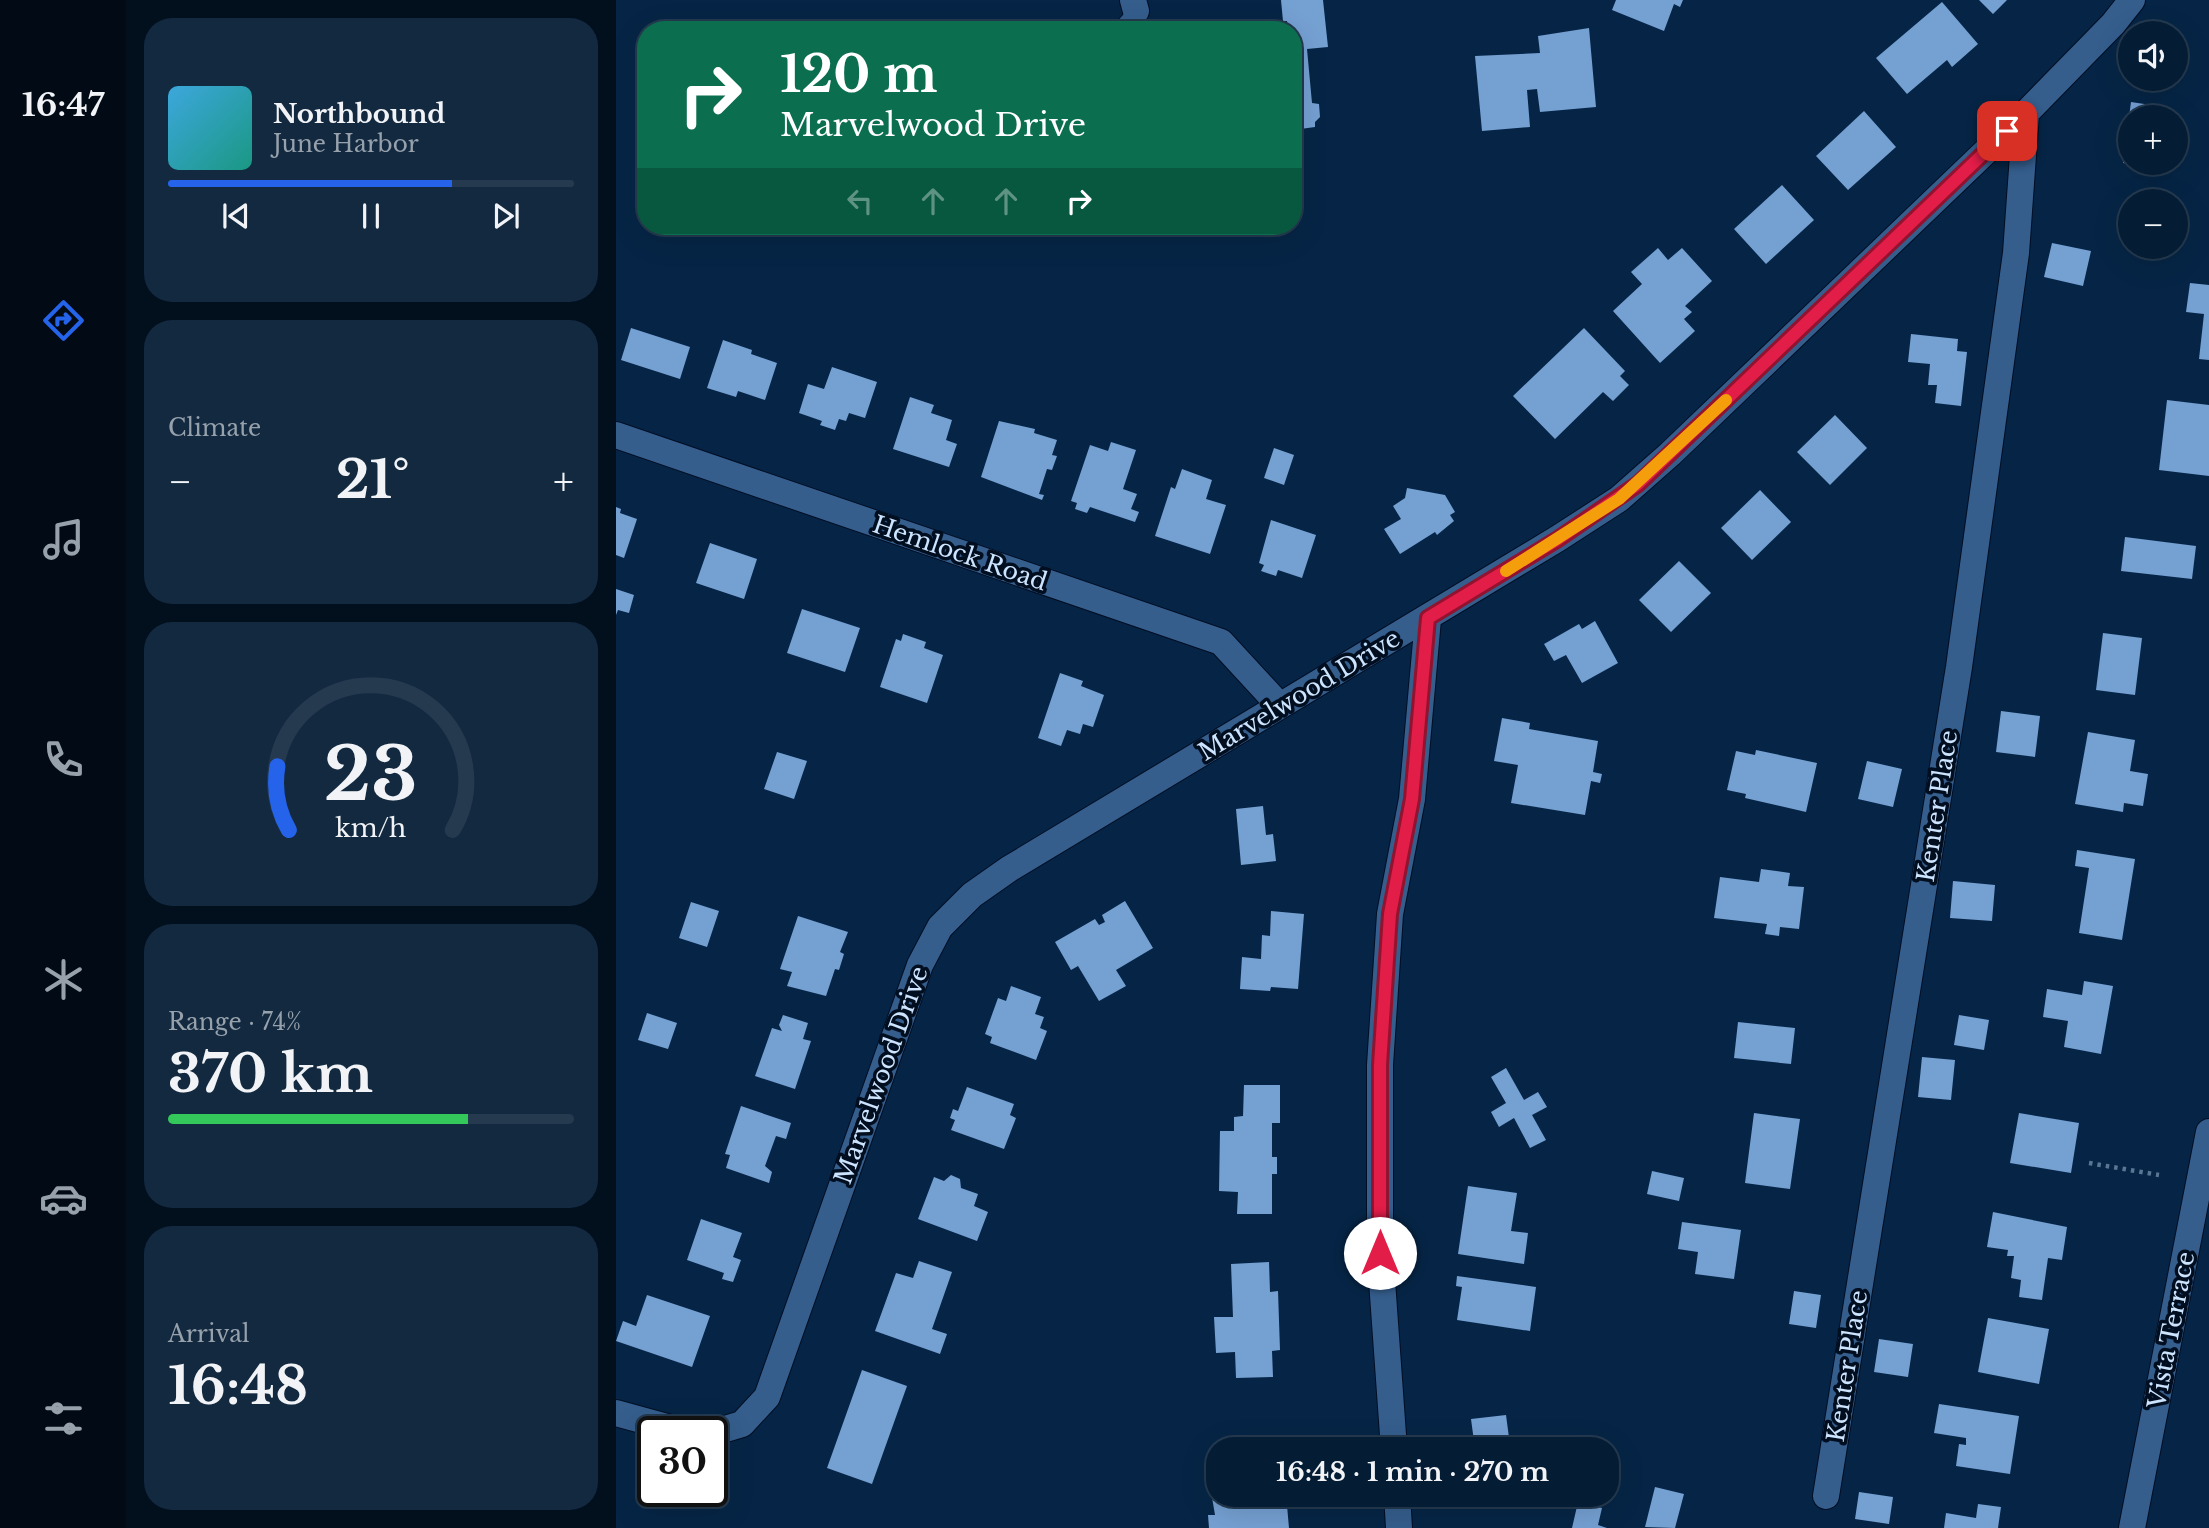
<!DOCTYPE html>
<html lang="en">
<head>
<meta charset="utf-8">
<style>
	body { margin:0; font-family:"Libre Baskerville",serif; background:#122940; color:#f1f3f6; height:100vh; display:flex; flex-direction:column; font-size:26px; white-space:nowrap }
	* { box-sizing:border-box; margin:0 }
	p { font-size:23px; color:#97a1ac }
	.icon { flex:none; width:38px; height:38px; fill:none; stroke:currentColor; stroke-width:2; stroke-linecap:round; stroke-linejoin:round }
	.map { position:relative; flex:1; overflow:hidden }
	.sheet { display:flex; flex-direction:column; gap:18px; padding:18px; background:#020f1d; width:490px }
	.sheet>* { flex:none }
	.banner { position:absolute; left:21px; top:21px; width:665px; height:214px; border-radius:28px; box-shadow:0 7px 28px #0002,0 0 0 2px #253a4f; background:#0b6e4f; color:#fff; overflow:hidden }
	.controls { position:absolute; left:1502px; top:21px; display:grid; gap:14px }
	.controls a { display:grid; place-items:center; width:70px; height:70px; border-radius:50%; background:#041c34; box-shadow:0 7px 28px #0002,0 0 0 2px #253a4f; font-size:35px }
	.speed { position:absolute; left:21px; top:1416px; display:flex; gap:14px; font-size:35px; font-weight:700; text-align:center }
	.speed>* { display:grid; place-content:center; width:91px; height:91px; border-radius:50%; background:#041c34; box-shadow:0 7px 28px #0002,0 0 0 2px #253a4f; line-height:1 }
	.speed .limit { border:4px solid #111; border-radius:10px; background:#fff; color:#111 }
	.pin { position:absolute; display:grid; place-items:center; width:60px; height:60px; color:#fff; margin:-30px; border-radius:14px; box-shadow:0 4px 10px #0006 }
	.me { position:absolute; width:77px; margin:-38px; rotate:0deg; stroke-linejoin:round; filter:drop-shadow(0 0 5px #0008) }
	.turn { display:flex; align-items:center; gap:24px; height:147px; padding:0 28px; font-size:32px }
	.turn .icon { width:91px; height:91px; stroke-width:2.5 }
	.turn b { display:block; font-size:49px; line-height:60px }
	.lanes { display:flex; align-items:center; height:66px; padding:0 28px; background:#0003; justify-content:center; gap:35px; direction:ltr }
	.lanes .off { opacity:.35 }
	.big { font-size:52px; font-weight:800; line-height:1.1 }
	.sheet .card { flex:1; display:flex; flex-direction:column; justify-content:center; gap:10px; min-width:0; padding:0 24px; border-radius:28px; background:#122940 }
	.sheet .dial { align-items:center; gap:0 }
	.dial svg { height:182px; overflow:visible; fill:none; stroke:#253a4f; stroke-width:7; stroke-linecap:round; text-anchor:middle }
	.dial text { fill:#f1f3f6; stroke:none }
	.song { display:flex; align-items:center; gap:21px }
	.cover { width:84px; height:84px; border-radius:10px; background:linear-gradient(135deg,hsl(200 70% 55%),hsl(170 70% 35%)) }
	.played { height:7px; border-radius:4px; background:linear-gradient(90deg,#2563eb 70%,#253a4f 70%) }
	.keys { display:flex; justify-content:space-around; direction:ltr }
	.heat { display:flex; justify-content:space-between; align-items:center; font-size:38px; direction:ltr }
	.charge { height:10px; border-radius:5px; background:linear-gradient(90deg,#34c759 74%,#253a4f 0) }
	.trip { position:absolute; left:590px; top:1437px; width:413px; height:70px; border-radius:28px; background:#041c34; box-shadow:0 7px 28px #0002,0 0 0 2px #253a4f; font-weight:800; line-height:70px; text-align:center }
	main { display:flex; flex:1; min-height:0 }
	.menu { display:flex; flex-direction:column; width:126px; justify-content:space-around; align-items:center; background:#020b15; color:#97a1ac }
	.menu .icon { width:49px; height:49px }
	.menu .on { color:#2563eb }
	.menu b { font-size:32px; color:#f1f3f6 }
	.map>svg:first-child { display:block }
	.building { fill:#75a0d2 }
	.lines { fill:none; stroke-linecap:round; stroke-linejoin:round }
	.lane-casing { stroke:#000e24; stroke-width:16 }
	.street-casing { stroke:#000e24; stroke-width:28 }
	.path { stroke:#5b7694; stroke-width:4.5; stroke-dasharray:3.5 5; stroke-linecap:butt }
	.lane { stroke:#355e8d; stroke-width:14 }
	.street { stroke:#355e8d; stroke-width:26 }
	.route-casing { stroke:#92132f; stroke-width:18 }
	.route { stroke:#e11d48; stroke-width:12 }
	.slow { stroke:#f59e0b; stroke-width:12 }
	.labels { text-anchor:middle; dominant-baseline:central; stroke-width:7; stroke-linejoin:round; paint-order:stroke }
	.street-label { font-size:24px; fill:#cde4fe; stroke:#010e20 }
</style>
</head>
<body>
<main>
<nav class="menu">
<b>16:47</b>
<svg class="icon on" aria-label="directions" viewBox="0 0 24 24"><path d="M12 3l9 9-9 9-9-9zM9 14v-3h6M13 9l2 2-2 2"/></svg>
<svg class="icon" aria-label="music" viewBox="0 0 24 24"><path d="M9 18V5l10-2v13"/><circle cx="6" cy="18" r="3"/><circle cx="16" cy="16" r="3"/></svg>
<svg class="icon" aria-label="phone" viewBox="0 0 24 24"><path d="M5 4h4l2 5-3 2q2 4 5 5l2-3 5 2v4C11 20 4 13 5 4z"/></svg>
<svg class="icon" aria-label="climate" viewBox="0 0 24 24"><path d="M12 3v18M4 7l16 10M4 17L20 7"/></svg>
<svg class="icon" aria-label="car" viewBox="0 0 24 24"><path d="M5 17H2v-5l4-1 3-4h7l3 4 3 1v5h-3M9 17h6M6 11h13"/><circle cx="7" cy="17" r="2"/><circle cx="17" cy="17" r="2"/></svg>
<svg class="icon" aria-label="filters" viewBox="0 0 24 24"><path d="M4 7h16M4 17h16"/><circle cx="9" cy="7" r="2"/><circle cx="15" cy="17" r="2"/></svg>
</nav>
<section class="sheet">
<div class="card">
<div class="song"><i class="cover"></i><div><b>Northbound</b><p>June Harbor</p></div></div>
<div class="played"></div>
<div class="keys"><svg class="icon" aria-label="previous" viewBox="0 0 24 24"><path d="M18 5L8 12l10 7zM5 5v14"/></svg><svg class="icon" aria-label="pause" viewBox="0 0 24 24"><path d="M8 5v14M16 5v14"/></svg><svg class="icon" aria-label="next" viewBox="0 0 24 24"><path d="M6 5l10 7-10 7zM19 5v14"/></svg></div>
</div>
<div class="card"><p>Climate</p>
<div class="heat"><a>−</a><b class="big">21°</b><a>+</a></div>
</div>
<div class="card dial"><svg viewBox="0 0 100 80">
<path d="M14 69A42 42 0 1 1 86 69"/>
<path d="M14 69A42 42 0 0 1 9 41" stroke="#2563eb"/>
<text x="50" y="56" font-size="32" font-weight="700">23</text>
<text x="50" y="72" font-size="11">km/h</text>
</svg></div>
<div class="card"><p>Range · 74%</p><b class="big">370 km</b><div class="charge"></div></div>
<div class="card"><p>Arrival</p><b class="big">16:48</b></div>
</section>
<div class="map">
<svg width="1593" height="1528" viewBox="0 0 1593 1528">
	<rect width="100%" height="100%" fill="#062546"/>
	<path class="building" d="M665,0h42l5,47 -21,2 5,54 7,1 1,13 -5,5v5l-22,3v-100h-5l-1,-9h-4z
		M1000,0h67l-3,7 -6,-3 -10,27 -52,-21z
		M1363,0h28l-14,14z
		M1326,2l36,42 -26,23 -5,-7 -40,34 -31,-36z
		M973,28l7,79 -56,5 -3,-23 -10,1 3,37 -48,4 -7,-75 65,-3 -2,-17z
		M1515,102l40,6 -2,9h-40z
		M1248,111l32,36 -48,43 -32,-34z
		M1512,133h2v31l-7,-1z
		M1518,163h30l-1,6z
		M1166,185l32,35 -48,44 -32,-35z
		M1436,243l39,8 -8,35 -39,-9z
		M1042,248l10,12 14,-12 30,33 -27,25 7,6 -8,7 11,12 -35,32 -47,-52 29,-27 -11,-12z
		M1574,283l19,2v75l-10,-1 5,-45 -18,-2z
		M15,328l59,19 -10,32 -59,-19z
		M968,328l41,43 -5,5 9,9 -16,16 -10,-9 -48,47 -42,-43z
		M1295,334l47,5 -1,12 10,1 -6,54 -26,-3 2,-18h-9l2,-21 -22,-2z
		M107,340l29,10 -1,4 26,9 -12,37 -27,-9 -2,6 -29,-9z
		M216,367l45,15 -12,36 -16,-5 -3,8 -7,-2 -4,11 -15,-5 2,-4 -23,-8 9,-29 16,5z
		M294,397l24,8 -3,8 21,7 -6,20 11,4 -8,23 -56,-18z
		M1551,400l42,5v71l-50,-6z
		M1219,415l32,33 -37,37 -33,-33z
		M383,421l36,8 -1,4 23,7 -5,15 5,1 -5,14 -5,-1 -8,25 5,1 -2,5 -61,-23z
		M495,442l25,8 -13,39 14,5 -6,15 8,3 -4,10 -45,-15 -3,6 -12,-4 2,-6 -6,-2 19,-56 18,6z
		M658,448l20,7 -10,30 -20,-7z
		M566,469l30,11 -6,19 20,6 -16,49 -55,-18 16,-49 4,2z
		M791,488l38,7 10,17 -5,3 4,6 -17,14 -2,-3 -35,22 -16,-25 17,-10 -8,-13 12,-8z
		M1144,490l31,32 -39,38 -31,-32z
		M0,507l5,2 -1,4 17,6 -13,39 -8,-3z
		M655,520l45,15 -14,43 -24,-8 -2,6 -15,-5 3,-6 -5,-2z
		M1509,537l71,9 -4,33 -71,-8z
		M94,543l47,16 -13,40 -48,-16z
		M1063,561l32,32 -40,39 -32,-32z
		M0,589l18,6 -5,18 -11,-3 -2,5z
		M186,609l58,19 -15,44 -58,-19z
		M979,621l23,42 -36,20 -16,-28 -12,6 -10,-17 35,-20 3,5z
		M1487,633l39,5 -7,57 -39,-5z
		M287,634l23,8 -2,6 19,7 -16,48 -47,-16 16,-48 5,2z
		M444,673l23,8 -2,5 23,9 -11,32 -10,-3 -3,10 -13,-4 -6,16 -23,-8z
		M1385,711l39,5 -5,41 -39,-5z
		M886,718l28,5 -1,6 69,12 -5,31 9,2 -2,9 -9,-2 -6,34 -74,-12 7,-38 -24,-4z
		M1472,732l47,8 -5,31 18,3 -5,32 -19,-3 -1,9 -48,-8z
		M1140,750l61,13 -11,49 -61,-14 1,-4 -19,-4 9,-39 19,4z
		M161,752l30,9 -13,38 -30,-10z
		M1251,761l35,8 -9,38 -35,-8z
		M647,806l3,29 7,-1 3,27 -35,4 -5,-56z
		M1461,850l58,9 -13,81 -43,-7 10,-65 -14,-2z
		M1145,869l29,4 -2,13 16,1 -5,42 -19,-2 -1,9 -14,-2 2,-10 -53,-6 6,-41 39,5z
		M1337,881l42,4 -3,36 -42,-3z
		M509,901l28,47 -37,22 10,16 -27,15 -21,-35 -7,4 -16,-28 40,-23 4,6 6,-3 -3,-7z
		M75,902l28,9 -12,36 -28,-9z
		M655,911l33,3 -6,75 -27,-2 -1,4 -30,-2 2,-32 19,2 1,-24 8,1z
		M182,916l50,16 -8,20 4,2 -5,16 -4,-1 -9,27 -39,-10 5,-14 -12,-3z
		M1468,981l29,5 -12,68 -37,-7 4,-26 -25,-4 4,-28 35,6z
		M395,986l30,11 -6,17 9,3 -4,11 7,3 -11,29 -46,-17 2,-6 -7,-3 13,-36 8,3z
		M31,1013l30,10 -9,26 -30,-9z
		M167,1015l25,8 -5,16 8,2 -16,48 -40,-13 17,-48 10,3 -3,-6z
		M1343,1015l30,5 -5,30 -30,-5z
		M1122,1022l57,6 -4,36 -57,-6z
		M1306,1057l33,3 -4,40 -33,-3z
		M890,1068l18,32 14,-8 9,15 -15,8 14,25 -16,8 -16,-30 -15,9 -8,-15 15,-9 -15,-26z
		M628,1085h36v38h-8v34h5v17h-5v40h-35l1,-22 -19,-1 1,-60h14v-14l9,-1z
		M351,1087l47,17 -4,11 6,3 -12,31 -53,-19 4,-10 -5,-2 3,-9 5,2z
		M125,1106l50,17 -5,16 -10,-3 -11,30 7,6 -3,11 -43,-15 4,-13 -5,-1z
		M1138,1113l46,6 -10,70 -45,-6z
		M1403,1113l60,10 -8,50 -61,-10z
		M1036,1171l32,7 -5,23 -32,-7z
		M335,1175l9,4 1,9 17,6 -4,12 14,6 -11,29 -59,-22 16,-42 10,4z
		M852,1186l49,7 -6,38 17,2 -4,31 -66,-10z
		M1377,1212l74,15 -5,33 -14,-2 -6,42 -23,-3 2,-17 -10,-2 3,-22h-7l1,-6 -21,-3z
		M85,1219l41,14 -9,24 8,3 -8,22 -11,-3 2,-6 -37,-13z
		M1066,1222l59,8 -7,49 -39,-5 3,-22 -20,-3z
		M303,1261l33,11 -20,57 15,5 -7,20 -65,-23 21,-58 17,5z
		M653,1262l1,30 8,-1 2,59 -8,1 1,26 -37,1 -1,-26 -19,1 -2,-36h19l-2,-53z
		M841,1276l79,11 -6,44 -73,-11 5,-33 -6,-1z
		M1178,1291l27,4 -5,33 -27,-4z
		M31,1295l63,21 -18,51 -76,-26 7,-20 13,5z
		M1372,1318l61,11 -10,55 -61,-12z
		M1263,1339l34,5 -5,33 -34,-5z
		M246,1370l45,16 -35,98 -45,-16z
		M1323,1404l80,12 -9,58 -54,-8 3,-22 7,1v-7l-32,-5z
		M890,1415l4,30 16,-1 1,5h-52l-4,-30z
		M602,1461v33h68l3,34h-80l-1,-13h7l-9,-53z
		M1039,1487l29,7 -9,34 -30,-1z
		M1243,1492l34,5 -4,27 -34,-5z
		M874,1494h30v5l-29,3z
		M962,1502l24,6 -4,17 9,3h-35z
		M1362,1504l23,3 -3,21h-54l2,-15 30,5z"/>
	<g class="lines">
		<g class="lane-casing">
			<path id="lane" d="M503,30l17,-19"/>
		</g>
		<g class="street-casing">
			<path id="street" d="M517,0l3,11
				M0,435l605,207 59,64
				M0,1413l69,19
				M96,1433l30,-9 25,-27 153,-432 20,-38 32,-32 37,-26 548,-330 62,-40 51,-45 356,-341 87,-89 19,-24
				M778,1449l-14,-196v-188l10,-151 22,-115 16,-180
				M781,1494l2,34
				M1210,1496l133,-829 57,-414 10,-140
				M1516,1528l77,-396"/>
		</g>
		<path class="path" d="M1473,1163l70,12"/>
		<use href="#lane" class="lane"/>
		<use href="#street" class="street"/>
	</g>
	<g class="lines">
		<g class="route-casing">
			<path id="route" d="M764,1253v-188l10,-151 22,-115 16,-181 130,-79 80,-55 369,-353"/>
		</g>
		<use href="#route" class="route"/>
		<path class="slow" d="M890,571l113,-72 107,-99"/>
	</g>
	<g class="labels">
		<g class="street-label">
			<text transform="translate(344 553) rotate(19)">Hemlock Road</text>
			<text transform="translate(683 695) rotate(-31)">Marvelwood Drive</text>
			<text transform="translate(1321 806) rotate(-81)">Kenter Place</text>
			<text transform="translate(265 1075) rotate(-70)">Marvelwood Drive</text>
			<text transform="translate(1555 1330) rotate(-79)">Vista Terrace</text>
			<text transform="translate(1231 1366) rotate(-81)">Kenter Place</text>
		</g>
	</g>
</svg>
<div class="controls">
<a><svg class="icon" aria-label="sound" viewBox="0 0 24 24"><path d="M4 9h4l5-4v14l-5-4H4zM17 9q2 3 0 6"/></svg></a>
<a>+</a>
<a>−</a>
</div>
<div class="speed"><div class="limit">30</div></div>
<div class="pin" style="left:1391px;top:131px;background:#d93025"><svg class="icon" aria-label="arrive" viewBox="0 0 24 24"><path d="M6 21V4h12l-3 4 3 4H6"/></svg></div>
<svg class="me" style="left:764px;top:1253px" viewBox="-20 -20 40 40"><circle r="19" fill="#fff"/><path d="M0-13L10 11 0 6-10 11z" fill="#e11d48"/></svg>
<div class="trip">16:48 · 1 min · 270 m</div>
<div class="banner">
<div class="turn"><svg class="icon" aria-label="right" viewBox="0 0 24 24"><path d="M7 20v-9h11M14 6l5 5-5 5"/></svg><div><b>120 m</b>Marvelwood Drive</div></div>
<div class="lanes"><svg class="icon off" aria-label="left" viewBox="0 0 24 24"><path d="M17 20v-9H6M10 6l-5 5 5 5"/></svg><svg class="icon off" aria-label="ahead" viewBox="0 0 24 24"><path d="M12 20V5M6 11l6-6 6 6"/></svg><svg class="icon off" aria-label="ahead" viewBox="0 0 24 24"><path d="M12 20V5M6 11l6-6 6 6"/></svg><svg class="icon" aria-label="right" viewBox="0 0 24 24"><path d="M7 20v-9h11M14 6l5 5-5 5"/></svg></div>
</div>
</div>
</main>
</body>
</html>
